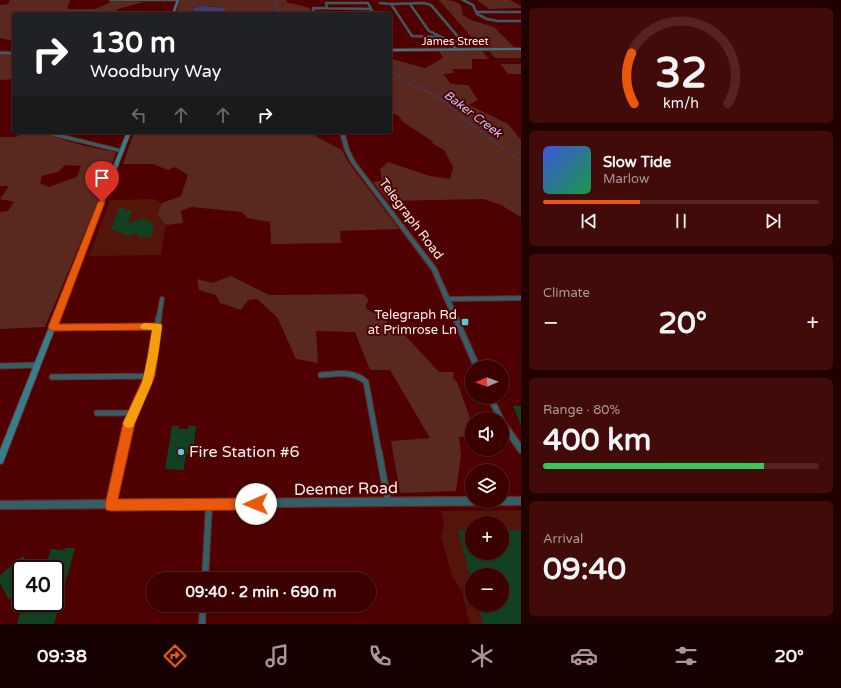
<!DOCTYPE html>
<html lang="en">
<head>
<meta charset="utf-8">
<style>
	body { margin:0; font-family:"Varela Round",sans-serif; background:#410b0a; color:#f1f3f6; height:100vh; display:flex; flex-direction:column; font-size:15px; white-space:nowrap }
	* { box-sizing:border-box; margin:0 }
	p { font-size:13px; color:#ab9799 }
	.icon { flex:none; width:22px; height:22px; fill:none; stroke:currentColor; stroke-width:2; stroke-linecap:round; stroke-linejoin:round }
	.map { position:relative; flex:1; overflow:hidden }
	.side { display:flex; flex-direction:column; gap:8px; padding:8px; background:#200100; width:320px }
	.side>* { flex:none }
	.hud { position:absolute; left:12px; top:12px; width:380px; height:122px; border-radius:4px; box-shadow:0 1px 3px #0004,0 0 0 1px #542322; background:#202124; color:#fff; overflow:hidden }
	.needle { width:26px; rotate:269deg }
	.buttons { position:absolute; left:465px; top:360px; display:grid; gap:8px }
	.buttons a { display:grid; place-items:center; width:44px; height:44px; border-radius:50%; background:#3a0100; box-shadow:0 1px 3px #0004,0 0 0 1px #542322; font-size:20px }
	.speed { position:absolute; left:12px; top:560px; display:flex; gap:8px; font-size:20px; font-weight:700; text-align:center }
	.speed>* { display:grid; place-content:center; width:52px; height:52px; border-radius:50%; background:#3a0100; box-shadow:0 1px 3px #0004,0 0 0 1px #542322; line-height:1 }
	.speed .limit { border:2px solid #111; border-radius:6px; background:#fff; color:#111 }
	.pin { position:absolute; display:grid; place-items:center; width:34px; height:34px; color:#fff; margin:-41px -17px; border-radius:50% 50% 50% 0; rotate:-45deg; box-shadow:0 0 4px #0007 }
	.pin .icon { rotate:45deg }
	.me { position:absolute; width:44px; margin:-22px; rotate:269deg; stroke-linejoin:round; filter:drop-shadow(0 0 3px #0008) }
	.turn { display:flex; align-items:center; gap:14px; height:84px; padding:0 12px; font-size:18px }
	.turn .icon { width:52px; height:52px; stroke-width:2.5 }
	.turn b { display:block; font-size:28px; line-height:34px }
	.lanes { display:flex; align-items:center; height:38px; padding:0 12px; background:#0003; justify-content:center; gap:20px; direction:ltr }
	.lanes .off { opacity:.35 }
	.big { font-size:30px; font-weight:700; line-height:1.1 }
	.side .card { flex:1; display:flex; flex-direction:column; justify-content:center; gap:6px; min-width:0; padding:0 14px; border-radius:6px; background:#410b0a }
	.side .dial { align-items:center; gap:0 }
	.dial svg { height:104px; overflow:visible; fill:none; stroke:#542322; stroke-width:7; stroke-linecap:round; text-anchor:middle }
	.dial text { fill:#f1f3f6; stroke:none }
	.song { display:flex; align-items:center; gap:12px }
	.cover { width:48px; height:48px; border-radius:6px; background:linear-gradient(135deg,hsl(230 70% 55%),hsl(140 70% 35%)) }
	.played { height:4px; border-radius:2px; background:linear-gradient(90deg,#ea580c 35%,#542322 35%) }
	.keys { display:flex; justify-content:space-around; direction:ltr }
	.heat { display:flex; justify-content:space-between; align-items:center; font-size:22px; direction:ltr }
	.charge { height:6px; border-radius:3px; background:linear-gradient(90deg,#34c759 80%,#542322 0) }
	.trip { position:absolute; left:146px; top:572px; width:230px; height:40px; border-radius:20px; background:#3a0100; box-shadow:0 1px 3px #0004,0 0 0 1px #542322; font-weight:700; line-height:40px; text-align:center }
	.menu { display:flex; height:64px; justify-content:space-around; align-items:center; background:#170000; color:#ab9799 }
	.menu .icon { width:28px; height:28px }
	.menu .on { color:#ea580c }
	.menu b { font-size:18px; color:#f1f3f6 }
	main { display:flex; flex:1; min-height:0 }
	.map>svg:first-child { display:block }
	.built { fill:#531409; fill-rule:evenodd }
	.green { fill:#59281f; fill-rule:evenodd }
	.water { fill:#364277 }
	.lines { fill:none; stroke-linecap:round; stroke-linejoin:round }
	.stream { stroke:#364277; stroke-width:1 }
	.building { fill:#114022 }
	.minor-far4-casing { stroke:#692726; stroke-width:3 }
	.minor-far3-casing { stroke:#692726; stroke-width:4.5 }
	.minor-far2-casing { stroke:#692726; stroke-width:6 }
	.minor-far1-casing { stroke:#692726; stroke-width:7 }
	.minor-casing { stroke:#692726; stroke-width:8 }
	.tertiary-casing { stroke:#692726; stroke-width:2.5 }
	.secondary-casing { stroke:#692726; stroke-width:2 }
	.minor-far4 { stroke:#345f67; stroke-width:2 }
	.minor-far3 { stroke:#345f67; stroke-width:3 }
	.minor-far2 { stroke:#345f67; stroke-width:4 }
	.minor-far1 { stroke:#345f67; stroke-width:5 }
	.minor { stroke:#345f67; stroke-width:6 }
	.tertiary { fill:#345f67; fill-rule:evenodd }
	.secondary { fill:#367e8c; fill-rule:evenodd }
	.route { fill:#ea580c; stroke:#983908 }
	.slow { fill:#f59e0b }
	.poi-dot { fill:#55cadf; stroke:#4e0100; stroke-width:1.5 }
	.labels { text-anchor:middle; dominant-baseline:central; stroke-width:4; stroke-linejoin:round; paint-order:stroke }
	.far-street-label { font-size:11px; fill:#f8efec; stroke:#4e0100 }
	.far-water-label { font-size:12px; font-style:italic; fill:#bdccfe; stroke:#4e0100 }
	.street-label { font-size:13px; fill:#f8efec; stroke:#4e0100 }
	.poi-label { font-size:13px; fill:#f8efec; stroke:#4e0100; text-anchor:end }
	.near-poi-label { font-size:16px; fill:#f8efec; stroke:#4e0100; text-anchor:start }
	.near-street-label { font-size:16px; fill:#f8efec; stroke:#4e0100 }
</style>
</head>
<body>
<main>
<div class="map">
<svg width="521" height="624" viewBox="0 0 521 624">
	<rect width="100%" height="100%" fill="#4e0100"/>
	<path class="built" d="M155,199l7,4 -5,12 9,10 -5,30 -72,1 21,-56z
		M521,510v114h-51l-8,-32 -10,-16 -11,-39 3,-13 -3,-13zM472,523h30v30h-30zM472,575h30v30h-30z"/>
	<path class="green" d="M10,0h60l-3,9h28l18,-8 31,1 -26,7 -1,2 4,3h-107v27l-14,-3v-33l8,-1z
		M180,0h107l-1,2 24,6 1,6h-135zM201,6l17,1 5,5 -23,1 -8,-3 1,-2z
		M439,0c6,0 18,0 22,6 1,2 1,7 2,9l8,5 23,7 21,21h-34z
		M477,0h33l11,6v2l-32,1z
		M439,51h43l7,8h-17v10h-20l2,4 -11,1 8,10 17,1 10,15 -9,5 39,19 13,16v77l-20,-12 -17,-6 -96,2 -15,-19 9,-1 -2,-12 8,-7 42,14 20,3 3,-12 -9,-17 -11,-6 -1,-3 -29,-19 -5,-7 -8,-2v-57l2,3 33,9 18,-10z
		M489,51h32v7h-26z
		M14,54v4l-2,2 2,1v18l-14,1v-25z
		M500,64h21v10h-13z
		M23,132h15l47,14 31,6 -17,47 -54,128 -45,2v-117l8,-1 6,-9 -14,-3 9,-13h-9v-49h16zM65,165l16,1 -4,11 -28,10 -9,-4 2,-7 16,-4z
		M134,132h41l3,2 7,-2h128l4,5 25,13 6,12 51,67 -59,2 1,12 -70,1 -1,-22 -23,-4 -5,-6 -51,-5 -10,4 2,12 -17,2 -9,-10 5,-12 19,-7 7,-21 -13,-8 -7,3 -15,-6h-30z
		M231,276l38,19 95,-1 5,7 -3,3v4l5,4 14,1 4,16 13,3 37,40h15l-1,6 4,4 15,42v12l-13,1 2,18 -5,36 -56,2 -9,-52 39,-3 -40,-68h-20l-15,-38 -39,-1 2,32 -22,-4 -19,-42 -20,-18 -9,1 -7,10 -21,-7 -4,-8 -17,-5 -2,-11 15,4z"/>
	<path class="water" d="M201,6l25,2 -3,4 -23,1 -9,-4z"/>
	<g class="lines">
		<path class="stream" d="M275,0l4,11 19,3
			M390,72l9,4 10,8 16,6 21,12 16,15 59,45"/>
	</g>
	<path class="building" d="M119,208h6l-1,2h8l-4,13 16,-5 1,2 5,1 4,6 -3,10h-14l1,-4 -10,3 -14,-6h-3z
		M513,406h8v20z
		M172,426h7v3h9v-3h8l-3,27 -1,1h-6l-2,15 -1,1 -18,-1z
		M458,530h14v23h30v-23h19v94h-38l-5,-19h24v-30h-32z
		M65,548h10l-21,76h-37l6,-21h32v-34h-20l4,-10h9l3,-10 14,1z
		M23,556l7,13h-9v20l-12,11 -9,-17v-8z"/>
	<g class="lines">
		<g class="minor-far4-casing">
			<path id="minor-far4" d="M110,0h68
				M463,0l10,5 4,9 10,5 11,2h23
				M380,3l11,1
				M410,4l19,27 23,11
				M371,9l3,5
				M477,12h44
				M314,14l-1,-6 58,1 -3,-6h-42l1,5
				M439,37l-27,-1 -21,-32 33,-1 7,2 29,34 -1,2 -7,1 4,8"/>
		</g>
		<g class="minor-far3-casing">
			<path id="minor-far3" d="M44,132l78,19"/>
		</g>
		<g class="minor-far2-casing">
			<path id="minor-far2" d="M448,299l73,-1
				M159,317l3,-18"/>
		</g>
		<g class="minor-far1-casing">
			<path id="minor-far1" d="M53,327h104
				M0,366l38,-1
				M321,375c15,-1 33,-5 45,7l13,71
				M52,377l98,-1
				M97,413h35
				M122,453l7,-30 21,-47 9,-60"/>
		</g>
		<g class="minor-casing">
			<path id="minor" d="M379,452l9,50
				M111,505l12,-53
				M205,579l4,-74
				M202,624l1,-19"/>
		</g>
		<g class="tertiary-casing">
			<path id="tertiary" d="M0,52h14v2h-14z
				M340,132h4l5,18 6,12 81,106 44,99h-6l-42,-97 -81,-108 -6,-12z
				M487,397h6l11,23 17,24v9l-2,-1 -17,-24v-9h-4z
				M472,497v4h30v-4h19v8l-521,4v-8z"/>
		</g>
		<g class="secondary-casing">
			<path id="secondary" d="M177,0h2l-5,14h-2z
				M521,48v2l-131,1v-2z
				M127,132h4l-127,328 -1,3 -3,1v-14z"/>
		</g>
		<use href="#minor-far4" class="minor-far4"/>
		<use href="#minor-far3" class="minor-far3"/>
		<use href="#minor-far2" class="minor-far2"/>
		<use href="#minor-far1" class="minor-far1"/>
		<use href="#minor" class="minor"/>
		<use href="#tertiary" class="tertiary"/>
		<use href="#secondary" class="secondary"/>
	</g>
	<path class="route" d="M102,200l3,2 -46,122 98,-1 4,1 1,2 -7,50 -20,47 -17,76 138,-1 4,2 2,4 -2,4 -4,2 -145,1 -5,-1 -1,-5 18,-82 21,-47 8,-46 -99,1 -3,-1 -2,-3 50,-125z"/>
	<path class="slow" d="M145,323l16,1 1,2 -4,30 -6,27 -19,44 -4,1 -4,-1 -2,-4 19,-40 6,-27 4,-26 -10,-1 -2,-2 2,-3z"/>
	<g class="poi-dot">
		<rect x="461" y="318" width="8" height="8" rx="2"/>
		<circle cx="181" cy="452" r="4"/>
	</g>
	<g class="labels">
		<g class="far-street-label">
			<text x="455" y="41">James Street</text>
		</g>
		<g class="far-water-label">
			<text transform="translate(473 114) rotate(37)">Baker Creek</text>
		</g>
		<g class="street-label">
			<text transform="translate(411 219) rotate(53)">Telegraph Road</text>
		</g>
		<g class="poi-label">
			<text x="457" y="315">Telegraph Rd<tspan x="457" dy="15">at Primrose Ln</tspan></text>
		</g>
		<g class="near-poi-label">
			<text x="189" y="452">Fire Station #6</text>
		</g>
		<g class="near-street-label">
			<text transform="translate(346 489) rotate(-1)">Deemer Road</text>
		</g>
	</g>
</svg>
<div class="buttons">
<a><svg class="needle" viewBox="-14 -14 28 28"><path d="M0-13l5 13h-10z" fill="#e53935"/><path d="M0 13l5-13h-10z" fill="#ab9799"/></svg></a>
<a><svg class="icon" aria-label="sound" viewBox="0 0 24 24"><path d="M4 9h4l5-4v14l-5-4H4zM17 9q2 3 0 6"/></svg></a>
<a><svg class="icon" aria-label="layers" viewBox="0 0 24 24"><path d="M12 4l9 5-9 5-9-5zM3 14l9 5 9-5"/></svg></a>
<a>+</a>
<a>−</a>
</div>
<div class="speed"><div class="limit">40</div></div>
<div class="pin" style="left:102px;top:202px;background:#d93025"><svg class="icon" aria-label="arrive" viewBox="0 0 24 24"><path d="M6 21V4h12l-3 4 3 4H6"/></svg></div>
<svg class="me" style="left:256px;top:504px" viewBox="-20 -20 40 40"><circle r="19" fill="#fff"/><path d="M0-13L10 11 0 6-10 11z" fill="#ea580c"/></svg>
<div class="trip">09:40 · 2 min · 690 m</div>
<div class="hud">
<div class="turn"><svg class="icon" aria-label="right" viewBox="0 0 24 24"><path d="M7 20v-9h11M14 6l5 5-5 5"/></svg><div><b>130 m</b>Woodbury Way</div></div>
<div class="lanes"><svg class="icon off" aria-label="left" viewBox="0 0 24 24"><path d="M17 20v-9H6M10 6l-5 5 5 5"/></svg><svg class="icon off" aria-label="ahead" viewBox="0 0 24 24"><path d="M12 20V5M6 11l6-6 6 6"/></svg><svg class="icon off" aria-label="ahead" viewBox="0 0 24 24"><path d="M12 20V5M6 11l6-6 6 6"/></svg><svg class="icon" aria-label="right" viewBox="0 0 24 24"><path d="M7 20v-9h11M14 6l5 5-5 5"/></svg></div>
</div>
</div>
<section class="side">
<div class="card dial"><svg viewBox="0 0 100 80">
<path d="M14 69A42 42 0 1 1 86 69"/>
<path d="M14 69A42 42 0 0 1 12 30" stroke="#ea580c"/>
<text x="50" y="56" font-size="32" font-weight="700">32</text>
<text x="50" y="72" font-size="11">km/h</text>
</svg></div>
<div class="card">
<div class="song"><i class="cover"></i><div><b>Slow Tide</b><p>Marlow</p></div></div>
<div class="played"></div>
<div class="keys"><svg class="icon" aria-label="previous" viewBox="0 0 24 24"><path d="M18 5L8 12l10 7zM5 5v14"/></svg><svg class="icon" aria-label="pause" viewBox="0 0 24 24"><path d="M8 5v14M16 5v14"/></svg><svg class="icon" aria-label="next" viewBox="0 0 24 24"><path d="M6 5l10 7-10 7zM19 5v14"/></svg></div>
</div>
<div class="card"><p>Climate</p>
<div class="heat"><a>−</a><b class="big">20°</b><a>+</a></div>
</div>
<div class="card"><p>Range · 80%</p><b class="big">400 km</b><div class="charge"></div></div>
<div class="card"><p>Arrival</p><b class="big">09:40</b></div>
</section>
</main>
<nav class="menu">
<b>09:38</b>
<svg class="icon on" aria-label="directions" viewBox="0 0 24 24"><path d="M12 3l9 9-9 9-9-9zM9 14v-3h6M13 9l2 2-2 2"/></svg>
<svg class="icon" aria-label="music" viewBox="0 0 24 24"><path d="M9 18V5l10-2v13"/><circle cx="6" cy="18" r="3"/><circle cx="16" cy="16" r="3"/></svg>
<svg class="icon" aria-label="phone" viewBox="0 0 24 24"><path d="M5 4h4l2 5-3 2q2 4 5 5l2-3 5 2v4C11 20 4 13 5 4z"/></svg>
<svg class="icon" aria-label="climate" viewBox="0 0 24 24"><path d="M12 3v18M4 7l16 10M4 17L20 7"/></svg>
<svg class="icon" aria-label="car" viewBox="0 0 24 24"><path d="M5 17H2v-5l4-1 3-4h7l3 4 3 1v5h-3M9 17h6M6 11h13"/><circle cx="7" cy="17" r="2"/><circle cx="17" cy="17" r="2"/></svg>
<svg class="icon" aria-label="filters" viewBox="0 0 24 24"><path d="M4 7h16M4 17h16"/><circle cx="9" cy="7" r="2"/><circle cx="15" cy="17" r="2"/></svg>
<b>20°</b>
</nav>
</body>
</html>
